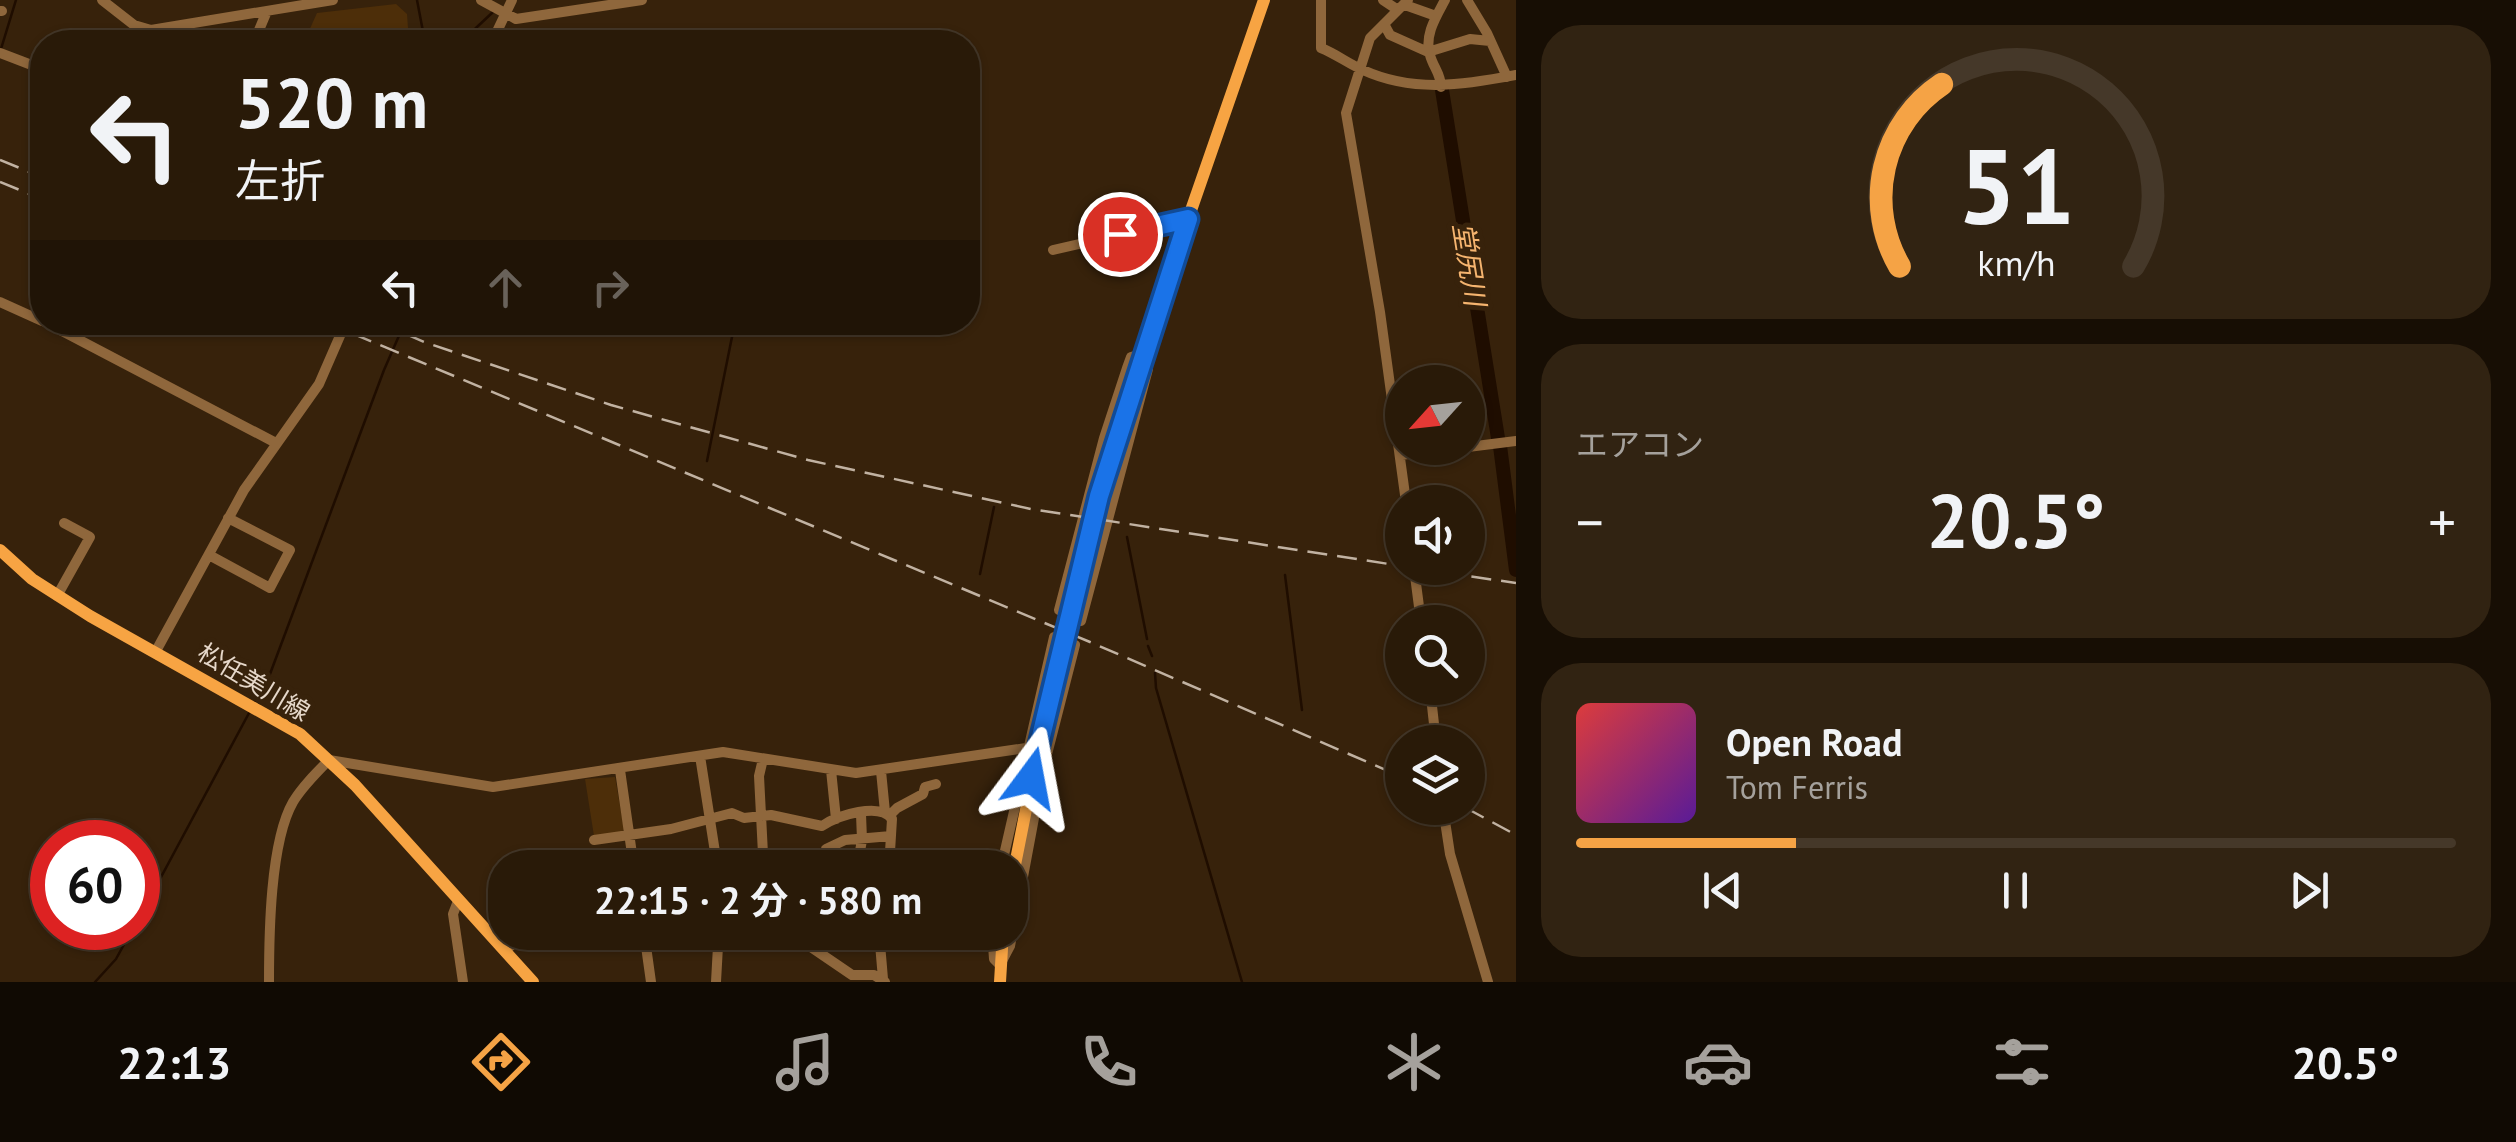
<!DOCTYPE html>
<html lang="ja">
<head>
<meta charset="utf-8">
<style>
	body { margin:0; font-family:"PT Sans","Noto Sans JP",sans-serif; background:#312312; color:#f1f3f6; height:100vh; display:flex; flex-direction:column; font-size:38px; white-space:nowrap }
	* { box-sizing:border-box; margin:0 }
	p { font-size:32px; color:#a5a19c }
	.icon { flex:none; width:55px; height:55px; fill:none; stroke:currentColor; stroke-width:2; stroke-linecap:round; stroke-linejoin:round }
	.map { position:relative; flex:1; overflow:hidden }
	.details { display:flex; flex-direction:column; gap:25px; padding:25px; background:#170e04; width:1000px }
	.details>* { flex:none }
	.guide { position:absolute; left:30px; top:30px; width:950px; height:305px; border-radius:40px; box-shadow:0 2px 8px #0004,0 0 0 2px #453829; background:#291a08; color:#f1f3f6; overflow:hidden }
	.needle { width:65px; rotate:243deg }
	.fabs { position:absolute; left:1385px; top:365px; display:grid; gap:20px }
	.fabs a { display:grid; place-items:center; width:100px; height:100px; border-radius:50%; background:#291a08; box-shadow:0 2px 8px #0004,0 0 0 2px #453829; font-size:50px }
	.speed { position:absolute; left:30px; top:820px; display:flex; gap:20px; font-size:50px; font-weight:700; text-align:center }
	.speed>* { display:grid; place-content:center; width:130px; height:130px; border-radius:50%; background:#291a08; box-shadow:0 2px 8px #0004,0 0 0 2px #453829; line-height:1 }
	.speed .limit { border:15px solid #d22; background:#fff; color:#111 }
	.pin { position:absolute; display:grid; place-items:center; width:85px; height:85px; color:#fff; margin:-42px; border:5px solid #fff; border-radius:50%; box-shadow:0 2px 10px #0007 }
	.me { position:absolute; width:110px; margin:-55px; rotate:13deg; stroke-linejoin:round; filter:drop-shadow(0 0 8px #0008) }
	.turn { display:flex; align-items:center; gap:35px; height:210px; padding:0 40px; font-size:45px }
	.turn .icon { width:130px; height:130px; stroke-width:2.5 }
	.turn b { display:block; font-size:70px; line-height:85px }
	.lanes { display:flex; align-items:center; height:95px; padding:0 40px; background:#0003; justify-content:center; gap:50px; direction:ltr }
	.lanes .off { opacity:.35 }
	.big { font-size:75px; font-weight:700; line-height:1.1 }
	.details .widget { flex:1; display:flex; flex-direction:column; justify-content:center; gap:15px; min-width:0; padding:0 35px; border-radius:40px; background:#312312 }
	.details .dial { align-items:center; gap:0 }
	.dial svg { height:260px; overflow:visible; fill:none; stroke:#453829; stroke-width:7; stroke-linecap:round; text-anchor:middle }
	.dial text { fill:#f1f3f6; stroke:none }
	.song { display:flex; align-items:center; gap:30px }
	.cover { width:120px; height:120px; border-radius:15px; background:linear-gradient(135deg,hsl(0 70% 55%),hsl(270 70% 35%)) }
	.played { height:10px; border-radius:5px; background:linear-gradient(90deg,#f5a345 25%,#453829 25%) }
	.keys { display:flex; justify-content:space-around; direction:ltr }
	.heat { display:flex; justify-content:space-between; align-items:center; font-size:55px; direction:ltr }
	.trip { position:absolute; left:488px; top:850px; width:540px; height:100px; border-radius:40px; background:#291a08; box-shadow:0 2px 8px #0004,0 0 0 2px #453829; font-weight:700; line-height:100px; text-align:center }
	.tabs { display:flex; height:160px; justify-content:space-around; align-items:center; background:#100a03; color:#a5a19c }
	.tabs .icon { width:70px; height:70px }
	.tabs .current { color:#f5a345 }
	.tabs b { font-size:45px; color:#f1f3f6 }
	main { display:flex; flex:1; min-height:0 }
	.map>svg:first-child { display:block }
	.green { fill:#4d2e09 }
	.lines { fill:none; stroke-linecap:round; stroke-linejoin:round }
	.stream { stroke:#1f0d00; stroke-width:2.5 }
	.river { stroke:#1f0d00; stroke-width:14 }
	.minor { stroke:#8f673c; stroke-width:10 }
	.major { stroke:#f7a443; stroke-width:12 }
	.rail { stroke:#c1b2a2; stroke-width:2.5; stroke-dasharray:20 10; stroke-linecap:butt }
	.major-bridge { stroke:#f7a443; stroke-width:12 }
	.route-casing { stroke:#114b97; stroke-width:25 }
	.route { stroke:#1a73e8; stroke-width:18 }
	.labels { text-anchor:middle; dominant-baseline:central; stroke-width:10; stroke-linejoin:round; paint-order:stroke }
	.street-label { font-size:25px; fill:#e6d8ca; stroke:#37220b }
	.water-label { font-size:28px; font-style:italic; fill:#f5b46f; stroke:#37220b }
</style>
</head>
<body>
<main>
<div class="map">
<svg width="1516" height="982" viewBox="0 0 1516 982">
	<rect width="100%" height="100%" fill="#37220b"/>
	<path class="green" d="M396,4l11,10 2,28h-105l13,-29z
		M615,777l9,52 -1,3 -29,4 -9,-57z"/>
	<g class="lines">
		<path class="stream" d="M417,0l8,42
			M461,42l32,-30
			M1,49l15,-49
			M707,461l28,-139
			M1127,537l20,102
			M980,574l14,-67
			M1285,575l17,135
			M1148,646l4,10
			M1155,673l1,15 86,294
			M255,702l15,-28 114,-304 21,-48
			M138,920l111,-207
			M95,982l21,-23 17,-31"/>
		<path class="river" d="M1442,90l56,348
			M1500,446l16,124"/>
		<path class="minor" d="M102,0l32,25 17,5 182,-30
			M481,0l35,19 126,-19
			M1321,0v48c15,6 28,16 42,22 50,23 101,15 153,5
			M1383,0l15,10
			M1467,0l20,33 20,44
			M1405,5l31,11
			M0,11h2
			M1384,24l6,11 38,17 42,-13 20,2
			M254,42l13,-31
			M492,42l20,-42
			M0,53l42,16
			M1441,87c0,-13 -8,-20 -11,-32 -6,-20 6,-38 15,-55
			M1053,250l135,-31
			M0,302l42,19
			M45,322l231,121
			M1145,353l3,16 -67,252 -22,-11 45,-172 23,-70 4,-11z
			M1468,447l48,-6
			M1400,455l62,-7
			M1406,502l-26,-190 -34,-199 24,-75 38,-38
			M209,555l61,33 20,-38 -62,-32
			M1414,568l7,54
			M57,596l33,-59 -26,-14
			M156,651l88,-161 75,-106 27,-62
			M1430,688l6,54
			M700,756l15,96 9,16
			M620,770l14,98
			M831,770l5,49
			M881,771l4,41
			M1443,808l7,46 38,128
			M890,815l7,-7 26,-14 2,-7 11,-3
			M594,840l77,-11 61,-16 12,5 27,-3 51,11c16,-11 58,-24 70,-7l-3,49
			M759,856l32,7 38,-1
			M738,868l25,-14 -4,-78 4,-17
			M831,868l-5,-19 19,-9 46,-4
			M857,868l5,-28 -1,-26
			M458,901l-5,13 10,68
			M644,932l7,50
			M667,932l27,12 19,3 27,-4 10,-7h18l40,9 44,30h22l11,7
			M847,932l4,8 29,1 45,-9
			M879,932l4,47
			M992,932l2,27 6,6 10,-19 33,-176 32,-125 -21,-8 -53,231
			M815,948l7,-16
			M505,952c14,-18 32,-17 53,-20
			M269,982c0,-47 1,-140 24,-180 9,-15 23,-29 36,-42l164,27 230,-35 133,21 170,-25
			M716,982l2,-36"/>
		<path class="major" d="M1099,497l89,-278 76,-219
			M0,550l32,29 58,37 210,118 55,51 178,197
			M1010,890l34,-171
			M1000,982l3,-50"/>
		<path class="rail" d="M0,160l42,17
			M0,182l42,17
			M325,322l765,320 312,135
			M378,322l46,20 187,63 197,55 223,49 371,57
			M1412,568l104,15
			M1466,808l50,27"/>
		<path class="major-bridge" d="M1044,719l55,-222"/>
	</g>
	<g class="lines">
		<g class="route-casing">
			<path id="route" d="M1031,778l68,-282 89,-277 -68,15"/>
		</g>
		<use href="#route" class="route"/>
	</g>
	<g class="labels">
		<g class="street-label">
			<text transform="translate(254 682) rotate(31)">松任美川線</text>
		</g>
		<g class="water-label">
			<text transform="translate(1470 264) rotate(81)">堂尻川</text>
		</g>
	</g>
</svg>
<div class="fabs">
<a><svg class="needle" viewBox="-14 -14 28 28"><path d="M0-13l5 13h-10z" fill="#e53935"/><path d="M0 13l5-13h-10z" fill="#a5a19c"/></svg></a>
<a><svg class="icon" aria-label="sound" viewBox="0 0 24 24"><path d="M4 9h4l5-4v14l-5-4H4zM17 9q2 3 0 6"/></svg></a>
<a><svg class="icon" aria-label="search" viewBox="0 0 24 24"><circle cx="10" cy="10" r="6"/><path d="M15 15l6 6"/></svg></a>
<a><svg class="icon" aria-label="layers" viewBox="0 0 24 24"><path d="M12 4l9 5-9 5-9-5zM3 14l9 5 9-5"/></svg></a>
</div>
<div class="speed"><div class="limit">60</div></div>
<div class="pin" style="left:1120px;top:234px;background:#d93025"><svg class="icon" aria-label="arrive" viewBox="0 0 24 24"><path d="M6 21V4h12l-3 4 3 4H6"/></svg></div>
<svg class="me" style="left:1031px;top:778px" viewBox="-20 -20 40 40"><path d="M0-17L14 15 0 8-14 15z" fill="#1a73e8" stroke="#fff" stroke-width="4"/></svg>
<div class="trip">22:15 · 2 分 · 580 m</div>
<div class="guide">
<div class="turn"><svg class="icon" aria-label="left" viewBox="0 0 24 24"><path d="M17 20v-9H6M10 6l-5 5 5 5"/></svg><div><b>520 m</b>左折</div></div>
<div class="lanes"><svg class="icon" aria-label="left" viewBox="0 0 24 24"><path d="M17 20v-9H6M10 6l-5 5 5 5"/></svg><svg class="icon off" aria-label="ahead" viewBox="0 0 24 24"><path d="M12 20V5M6 11l6-6 6 6"/></svg><svg class="icon off" aria-label="right" viewBox="0 0 24 24"><path d="M7 20v-9h11M14 6l5 5-5 5"/></svg></div>
</div>
</div>
<section class="details">
<div class="widget dial"><svg viewBox="0 0 100 80">
<path d="M14 69A42 42 0 1 1 86 69"/>
<path d="M14 69A42 42 0 0 1 27 13" stroke="#f5a345"/>
<text x="50" y="56" font-size="32" font-weight="700">51</text>
<text x="50" y="72" font-size="11">km/h</text>
</svg></div>
<div class="widget"><p>エアコン</p>
<div class="heat"><a>−</a><b class="big">20.5°</b><a>+</a></div>
</div>
<div class="widget">
<div class="song"><i class="cover"></i><div><b>Open Road</b><p>Tom Ferris</p></div></div>
<div class="played"></div>
<div class="keys"><svg class="icon" aria-label="previous" viewBox="0 0 24 24"><path d="M18 5L8 12l10 7zM5 5v14"/></svg><svg class="icon" aria-label="pause" viewBox="0 0 24 24"><path d="M8 5v14M16 5v14"/></svg><svg class="icon" aria-label="next" viewBox="0 0 24 24"><path d="M6 5l10 7-10 7zM19 5v14"/></svg></div>
</div>
</section>
</main>
<nav class="tabs">
<b>22:13</b>
<svg class="icon current" aria-label="directions" viewBox="0 0 24 24"><path d="M12 3l9 9-9 9-9-9zM9 14v-3h6M13 9l2 2-2 2"/></svg>
<svg class="icon" aria-label="music" viewBox="0 0 24 24"><path d="M9 18V5l10-2v13"/><circle cx="6" cy="18" r="3"/><circle cx="16" cy="16" r="3"/></svg>
<svg class="icon" aria-label="phone" viewBox="0 0 24 24"><path d="M5 4h4l2 5-3 2q2 4 5 5l2-3 5 2v4C11 20 4 13 5 4z"/></svg>
<svg class="icon" aria-label="climate" viewBox="0 0 24 24"><path d="M12 3v18M4 7l16 10M4 17L20 7"/></svg>
<svg class="icon" aria-label="car" viewBox="0 0 24 24"><path d="M5 17H2v-5l4-1 3-4h7l3 4 3 1v5h-3M9 17h6M6 11h13"/><circle cx="7" cy="17" r="2"/><circle cx="17" cy="17" r="2"/></svg>
<svg class="icon" aria-label="filters" viewBox="0 0 24 24"><path d="M4 7h16M4 17h16"/><circle cx="9" cy="7" r="2"/><circle cx="15" cy="17" r="2"/></svg>
<b>20.5°</b>
</nav>
</body>
</html>
